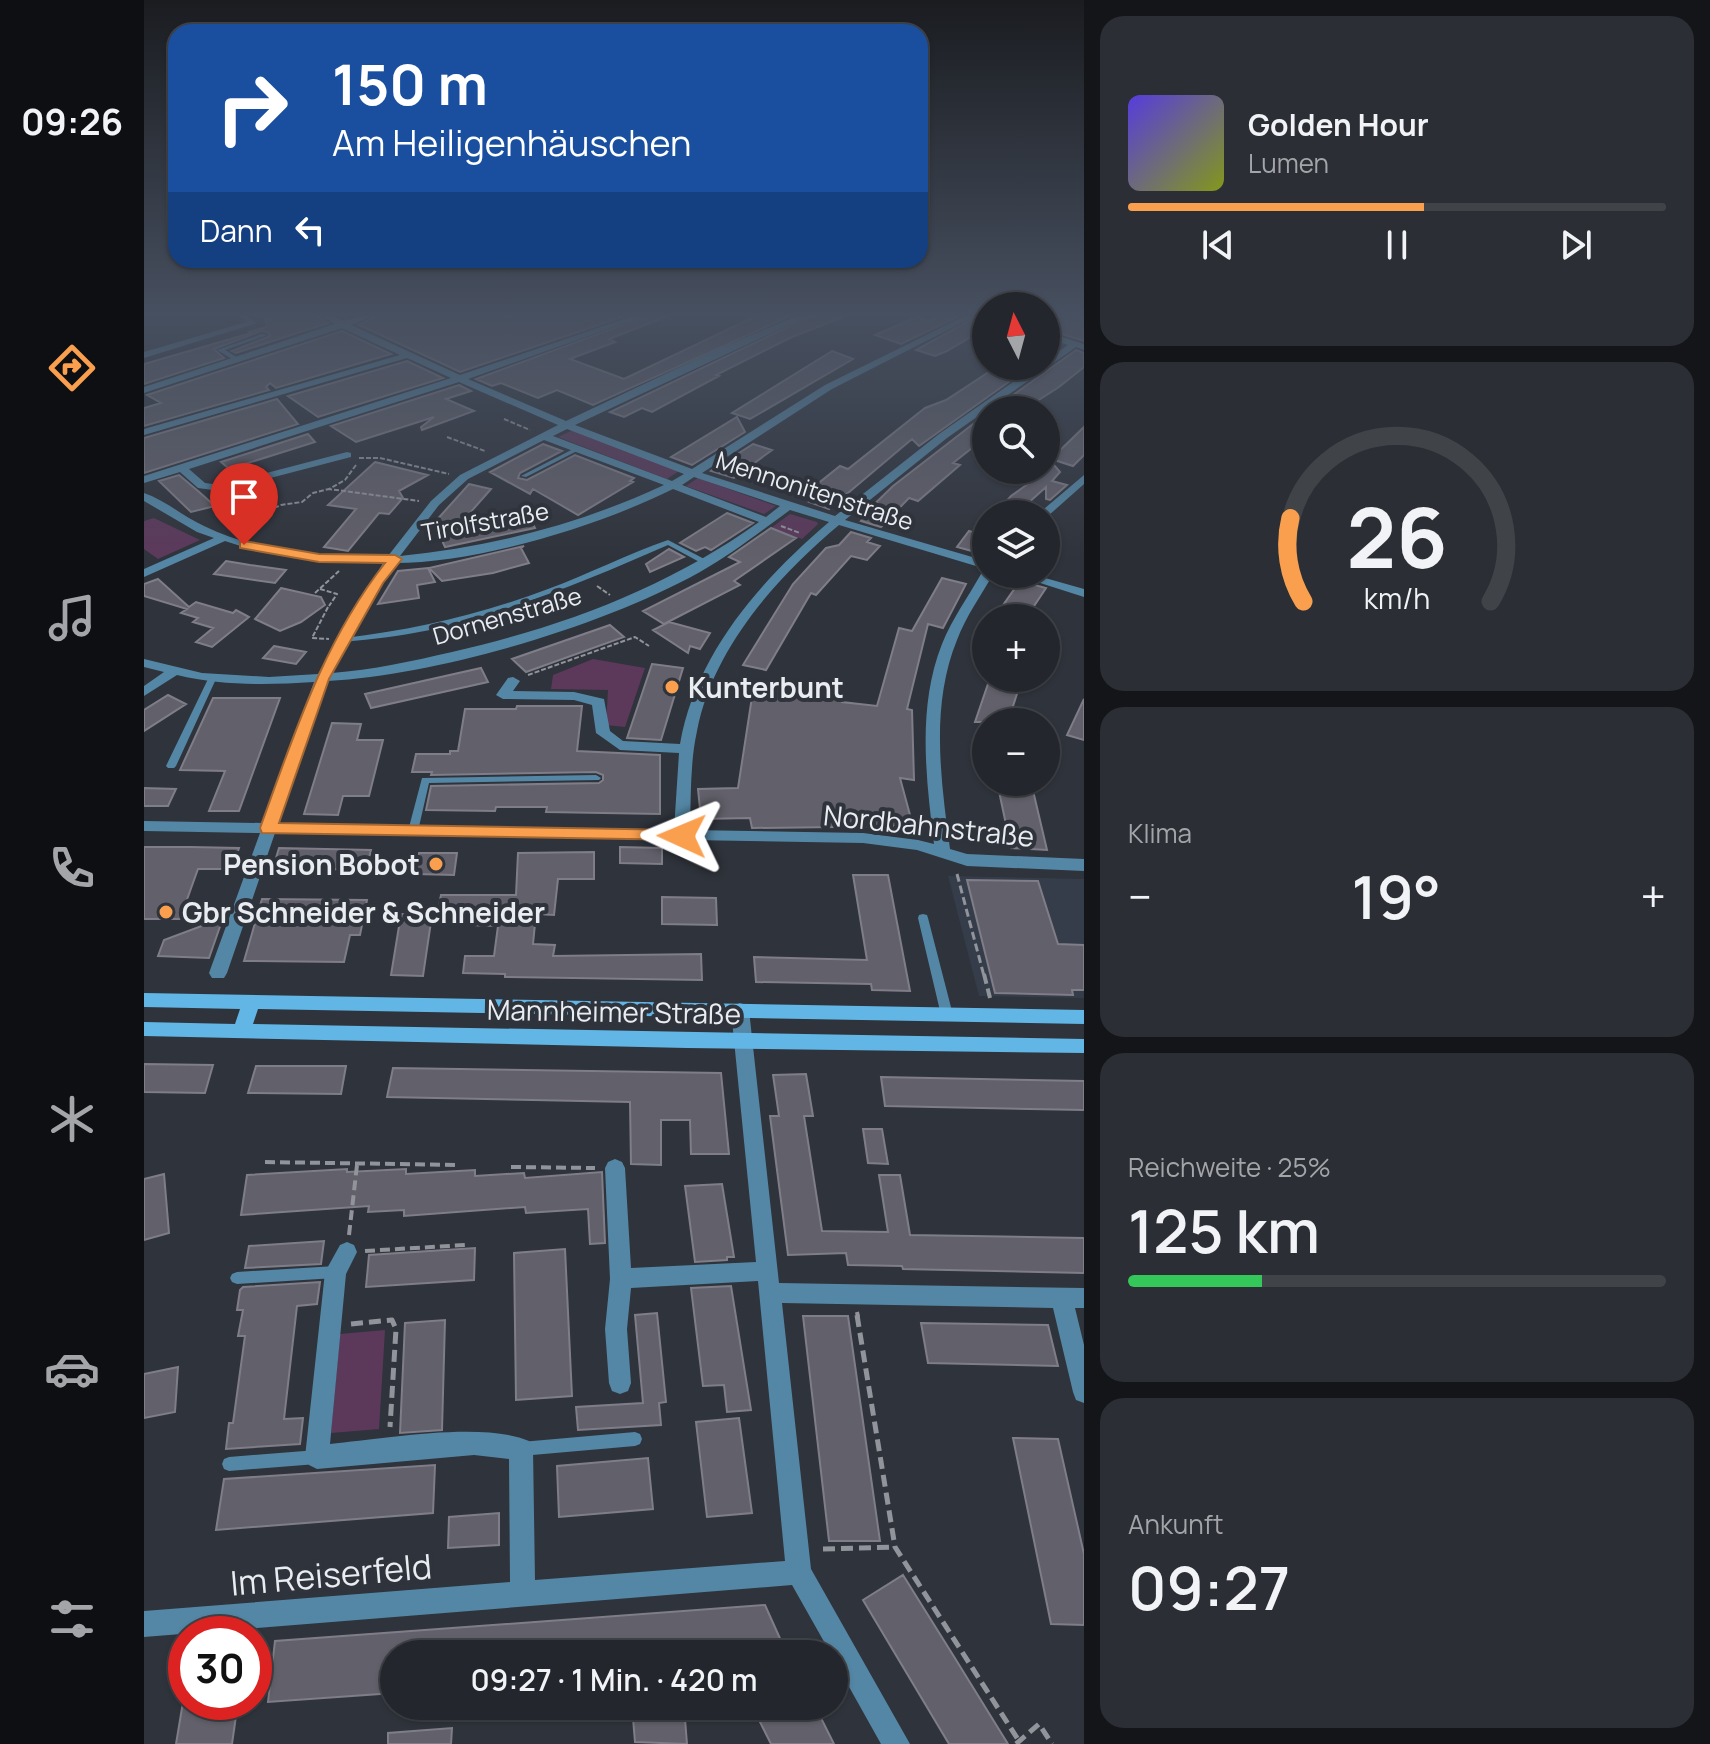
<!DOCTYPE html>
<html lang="de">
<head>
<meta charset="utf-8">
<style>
	body { margin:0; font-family:Manrope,sans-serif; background:#2b2e34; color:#f1f3f6; height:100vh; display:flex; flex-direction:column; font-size:30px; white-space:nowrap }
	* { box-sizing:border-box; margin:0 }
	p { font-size:26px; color:#a3a5a9 }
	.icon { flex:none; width:44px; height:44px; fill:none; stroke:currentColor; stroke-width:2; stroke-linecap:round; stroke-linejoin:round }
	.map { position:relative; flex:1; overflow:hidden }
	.details { display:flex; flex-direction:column; gap:16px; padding:16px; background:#131518; width:626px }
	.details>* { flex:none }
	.guide { position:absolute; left:24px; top:24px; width:760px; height:244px; border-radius:24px; box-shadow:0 2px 6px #0004,0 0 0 2px #404348; background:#1a4fa0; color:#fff; overflow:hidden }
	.needle { width:52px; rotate:354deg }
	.controls { position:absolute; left:828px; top:292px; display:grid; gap:16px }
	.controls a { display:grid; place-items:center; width:88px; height:88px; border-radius:50%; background:#23262c; box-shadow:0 2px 6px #0004,0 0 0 2px #404348; font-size:40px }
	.speed { position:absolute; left:24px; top:1616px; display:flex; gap:16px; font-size:40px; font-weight:700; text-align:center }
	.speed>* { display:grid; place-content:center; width:104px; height:104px; border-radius:50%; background:#23262c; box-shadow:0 2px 6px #0004,0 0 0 2px #404348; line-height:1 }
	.speed .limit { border:12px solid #d22; background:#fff; color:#111 }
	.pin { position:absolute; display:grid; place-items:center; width:68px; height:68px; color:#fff; margin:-82px -34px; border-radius:50% 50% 50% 0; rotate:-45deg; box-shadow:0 0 8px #0007 }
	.pin .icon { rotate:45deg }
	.me { position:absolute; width:88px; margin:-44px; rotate:271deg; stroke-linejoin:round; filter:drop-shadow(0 0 6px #0008) }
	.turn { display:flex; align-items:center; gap:28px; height:168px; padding:0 32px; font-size:36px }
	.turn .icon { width:104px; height:104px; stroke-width:2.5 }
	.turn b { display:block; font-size:56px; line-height:68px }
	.then { display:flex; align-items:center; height:76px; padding:0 32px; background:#0003; gap:16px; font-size:30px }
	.big { font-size:60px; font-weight:600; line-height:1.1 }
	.details .tile { flex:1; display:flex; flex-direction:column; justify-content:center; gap:12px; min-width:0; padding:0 28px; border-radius:24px; background:#2b2e34 }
	.details .dial { align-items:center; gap:0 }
	.dial svg { height:208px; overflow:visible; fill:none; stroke:#404348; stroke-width:7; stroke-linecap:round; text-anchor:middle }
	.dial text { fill:#f1f3f6; stroke:none }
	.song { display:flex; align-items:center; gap:24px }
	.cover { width:96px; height:96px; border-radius:12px; background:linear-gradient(135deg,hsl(250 70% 55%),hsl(70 70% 35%)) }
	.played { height:8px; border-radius:4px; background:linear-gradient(90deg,#fa9f4e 55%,#404348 55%) }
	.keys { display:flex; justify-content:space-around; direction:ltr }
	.heat { display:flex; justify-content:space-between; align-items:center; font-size:44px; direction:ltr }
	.charge { height:12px; border-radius:6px; background:linear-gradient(90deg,#34c759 25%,#404348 0) }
	.trip { position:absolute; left:236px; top:1640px; width:468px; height:80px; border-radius:40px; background:#23262c; box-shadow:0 2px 6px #0004,0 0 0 2px #404348; font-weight:600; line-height:80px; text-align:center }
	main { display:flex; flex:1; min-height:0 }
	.tabs { display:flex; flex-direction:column; width:144px; justify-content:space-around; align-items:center; background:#0e0f12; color:#a3a5a9 }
	.tabs .icon { width:56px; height:56px }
	.tabs .current { color:#fa9f4e }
	.tabs b { font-size:36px; color:#f1f3f6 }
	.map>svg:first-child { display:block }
	.built { fill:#363d4a }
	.green { fill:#5c395b }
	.building { fill:#62606a; stroke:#7f7d87; stroke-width:2 }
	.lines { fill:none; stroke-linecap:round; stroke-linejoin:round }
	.path-far3 { stroke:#91949b; stroke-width:2; stroke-dasharray:5 2; stroke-linecap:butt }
	.path-far2 { stroke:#91949b; stroke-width:3; stroke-dasharray:8 4; stroke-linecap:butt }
	.path-far1 { stroke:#91949b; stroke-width:4; stroke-dasharray:10 5; stroke-linecap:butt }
	.path { stroke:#91949b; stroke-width:5; stroke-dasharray:12 6; stroke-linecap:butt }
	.lane { fill:#5487a5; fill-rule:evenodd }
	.street { fill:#5487a5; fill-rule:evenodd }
	.secondary { fill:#61b6e6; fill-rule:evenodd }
	.route { fill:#fa9f4e; stroke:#a26733; stroke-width:2 }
	.poi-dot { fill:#fa9f4e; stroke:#2f333b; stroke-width:3 }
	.labels { text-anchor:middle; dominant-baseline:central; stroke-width:8; stroke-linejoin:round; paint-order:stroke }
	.far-street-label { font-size:24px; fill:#e9ecf1; stroke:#2f333b }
	.poi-label { font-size:28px; font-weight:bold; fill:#e9ecf1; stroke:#2f333b; text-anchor:start }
	.street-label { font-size:28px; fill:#e9ecf1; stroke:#2f333b }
	.near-street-label { font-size:34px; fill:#e9ecf1; stroke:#2f333b }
</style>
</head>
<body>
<main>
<nav class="tabs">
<b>09:26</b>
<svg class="icon current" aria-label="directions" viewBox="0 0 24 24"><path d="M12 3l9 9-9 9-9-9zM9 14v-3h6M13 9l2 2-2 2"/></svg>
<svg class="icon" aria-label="music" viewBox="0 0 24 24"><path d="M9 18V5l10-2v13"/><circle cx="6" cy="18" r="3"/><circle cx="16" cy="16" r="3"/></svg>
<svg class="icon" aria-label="phone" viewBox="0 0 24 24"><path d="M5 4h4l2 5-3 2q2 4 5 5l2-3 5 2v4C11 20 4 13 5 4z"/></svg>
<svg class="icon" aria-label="climate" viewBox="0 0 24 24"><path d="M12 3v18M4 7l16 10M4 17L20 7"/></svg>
<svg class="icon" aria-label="car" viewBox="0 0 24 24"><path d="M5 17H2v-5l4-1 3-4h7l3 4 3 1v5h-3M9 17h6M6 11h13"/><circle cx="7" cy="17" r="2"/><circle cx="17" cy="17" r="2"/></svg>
<svg class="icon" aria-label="filters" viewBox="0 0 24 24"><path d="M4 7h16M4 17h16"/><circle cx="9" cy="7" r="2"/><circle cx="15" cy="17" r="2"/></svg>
</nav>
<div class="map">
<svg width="940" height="1744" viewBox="0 0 940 1744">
	<rect width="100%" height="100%" fill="#2f333b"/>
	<path class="built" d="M804,876l136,3v119l-105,-2z"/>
	<path class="green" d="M429,430l106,41 -12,8 -109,-42z
		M554,478l78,28 -12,8 -78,-28z
		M646,514l27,8 1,2 -16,15 -31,-11z
		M10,518l46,22 -42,19 -14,-10v-28z
		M449,659l52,9 -20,59 -19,-2 2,-35 -57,-1 2,-14z
		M241,1330l-6,99 -48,4 9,-99z"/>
	<path class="building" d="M120,316h54l10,7 -92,30 -4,-2 38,-15 -2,-4 -7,-1 -47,18 10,9 -80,26v-20l107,-31 -2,-1 18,-5z
		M232,316h249l-165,56 -101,-47z
		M503,316h21l-59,23 6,3 -45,17 54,20 132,-63h34l-197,89 -36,-15 -19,8 -37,-15 -9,3 -16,-7z
		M667,316l32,1 -51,20 -76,38 3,1 -67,36 -10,-4 -18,9 -14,-5z
		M798,316h17l-58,28 -26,-9 42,-18 12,4z
		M834,316l8,6v6l-39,23 -12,5 -19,-6z
		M902,316h38v25l-38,-12z
		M198,331l49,23 -115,34 -6,-5 -4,4 3,3 -125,36v-18l17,-5 -14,-8z
		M932,350l8,3v14l-25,20 -36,23h-31z
		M688,351l21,8 -103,60 -18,-6z
		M263,361l36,17 -125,39 -30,-21z
		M854,366h33l-112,80 -7,-7 -83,70 -20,-7 15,-13 -9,-3 25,-20 8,3 77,-61 21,-8z
		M315,385l12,6 -25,8 28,12 -52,19 -1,-3 13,-10 -78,25 -25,-16z
		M133,399l21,25 -154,49v-35z
		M842,414v23l-33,26 7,2 -42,36 -9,-3 -28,29 -20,-6 2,-2 -3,-1 33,-32z
		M593,417l8,15 -53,33 -21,-8z
		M940,427v28l-11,11 -22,-7z
		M164,434l7,8 -86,27 -8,-7z
		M399,444l19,7 -42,22 -2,5 9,2 48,-25 59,23 -4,3 3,1 -55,33 -45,-26 -3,5 -40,-22z
		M609,444l19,6 -38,28 -23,-7z
		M231,462l53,13 -29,16 4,7 -14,16 -10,-1 -31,38 -24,-4 32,-38 -28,-4z
		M910,465l6,7 -8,9 15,4 -17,15 -4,-1v-12l-30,27h-21l16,-18z
		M35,475l19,16 17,15 -24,6 -32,-31z
		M325,484l22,5 -37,42 76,-13 5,10 -90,19 -11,-24z
		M583,513l26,10 -42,27 -6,-3 -9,4 -16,-8z
		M627,528l25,10 -62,43 6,4 -76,39 -21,-13 97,-49 -11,-5z
		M825,531l15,4 -12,16 -15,-4z
		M707,532l20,6 -4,4 13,4 -13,14 -16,-4 -35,39 -5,-2 -45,77 -23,-5 50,-81 33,-36 13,-3z
		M380,546l-3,2 8,15 -36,10 -51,8 -13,-13z
		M525,549l15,8 -34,15 -4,-8z
		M82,561l24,4 36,5 -11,13 -61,-9z
		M284,568l7,14 -18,3 2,13 -41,6 20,-33z
		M798,578l24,6 -23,44 -15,-4 -21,85 5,1 2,70 -14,-2 13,48 -161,2 -2,-10 -49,1 -3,-30 40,-1 16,-104 88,14v4l35,4 22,-78 13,3z
		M14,579l31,28 7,-5 37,11 3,-3 13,7 -37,30 -16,-5 17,-14 -20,-6 5,-4 -17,-5 6,-4 -43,-13v-12z
		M876,581l26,7 -20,30h-32z
		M137,588l40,9 4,8 -24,17 -21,9 -25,-12z
		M525,622l41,11 -10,16 -10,-3 -2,7 -35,-23z
		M466,625l14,12 -98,35 -14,-13z
		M130,646l32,6 -10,12 -33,-6z
		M508,664l31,4 -22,72 -34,-2z
		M337,668l7,14 -117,26 -6,-14z
		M846,678h32l-14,44h-33z
		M24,695l18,9 -42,27v-21z
		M69,698h67l-41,113h-30l16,-40 -45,-1z
		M940,699v41l-17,-5z
		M373,706h65l-5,45 83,4v59l-114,-2 1,-5h-51l-1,4 -69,-1 5,-24 168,-3 4,-3v-5l-7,-3 -165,3 1,-3h-20l4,-18h34v-3h8l7,-42h51z
		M188,723l29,1 -4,16h26l-14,56h-26l-5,19 -34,-1z
		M853,782h34l16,68 -36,-2z
		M0,788l32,1 -8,17h-24z
		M0,847h47l48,1 -7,21h-34l-18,50h-36z
		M476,847l42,1v16l-42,-1z
		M135,848l47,1 45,1 -5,20 -93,-2z
		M450,852v27h-36l-4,36 -18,-1 -3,30 22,1 -2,11 148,-2 1,26 -197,-3v-3l-42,-1 2,-17h29l4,-30 -63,-2 6,-29h75l2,-42z
		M275,853h38l-3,22 -39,-1z
		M709,875h35l22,116 -38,-1 -1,-6 -115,-2 -2,-25 113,3z
		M823,880l71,1 20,63 26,1v45h-12l1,5 -78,-2z
		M518,897l54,1 1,27 -55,-1z
		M118,899l105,1 -7,35h-10l-6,27 -100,-1z
		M257,914l31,1 -9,61 -32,-1z
		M79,918l-14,40 -51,-2 6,-16z
		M0,1064l69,1 -8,28 -61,-1z
		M112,1066h90l-5,28 -93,-1z
		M249,1068l328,5 8,81h-38l-1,-34h-29v45l-30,-1 -1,-62 -243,-5z
		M662,1074l7,42h-9l18,115 66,1 -9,-57h21l10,60 174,3v35l-181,-4 -1,-3 -54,-1 -2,-12 -58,2 -18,-139h9l-6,-41z
		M737,1077l203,4v29l-199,-4z
		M719,1129h19l6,35 -20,-1z
		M203,1169v3l59,-3v5l69,-4v6l49,-3 1,5 77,-6 3,71 -15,1 -2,-35 -62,4 -1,-6 -121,9v-6l-36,2 1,-6 -128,9 6,-40z
		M20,1174l5,59 -25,7v-61z
		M578,1184l12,73h-7v3l-32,2 -10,-76z
		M180,1241l-3,23 -76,4 4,-22z
		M331,1248l-1,32 -108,7 3,-32z
		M421,1249l7,147 -56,4 -2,-147z
		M176,1282l-3,22 -20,2 -13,113 19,-1 -3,26 -74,5 3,-26h4l12,-87h-7l5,-26h-6l3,-20 3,-3z
		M587,1286l20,124 -24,2 -3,-27 -21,1 -12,-98z
		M513,1313l9,89 -7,1 2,22 -83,5 -2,-23 67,-4 -8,-88z
		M659,1316h45l32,225h-51z
		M301,1320l-3,110 -42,3 5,-110z
		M777,1323l127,2 10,41 -130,-3z
		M34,1367l-3,45 -31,6v-44z
		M595,1418l13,95 -45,4 -11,-95z
		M869,1438l45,1 26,115v71l-33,-1z
		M504,1458l5,51 -94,8 -2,-51z
		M291,1465l-2,48 -217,17 8,-51z
		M355,1513v32l-51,3 1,-31z
		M759,1575l50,80 55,89h-59l-86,-144z
		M621,1605l22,49h-393v39l-126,9 7,-61z
		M39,1702h55l-6,42h-56z
		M488,1706h39l1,14 13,-1 2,25 -52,-2z
		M608,1706h63l19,38h-63z
		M308,1728l-1,16h-63v-11z"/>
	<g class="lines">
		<path class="path-far3" d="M360,419l26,11
			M303,437l38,14
			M215,458h21l69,16
			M212,465l-11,15 -16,9 90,12
			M637,526l19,7
			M85,527l52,-22 21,-3 11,-9 16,-4
			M284,535l106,-19 6,6
			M453,586l13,9
			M176,589l17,5 -8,12
			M171,593l24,-22
			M184,607l-16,31 17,1
			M384,675l107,-38 14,9"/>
		<path class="path-far2" d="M813,874l27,102"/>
		<path class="path-far1" d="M840,974l6,24
			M121,1162l195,3
			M367,1167l84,1
			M205,1235l8,-70
			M221,1251l100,-6
			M713,1312l1,5"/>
		<path class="path" d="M713,1315l38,232 124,194
			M207,1324l41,-4 4,9 -6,98
			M679,1549l72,-2
			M872,1744l23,-20 13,20"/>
		<path class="lane" d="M96,316h6l10,7 -5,1z
			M118,334l5,1 -42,15 13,8v2h-4l-17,-10z
			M433,447l3,2 -1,1 -53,27 -5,-1z
			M524,540l44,23 -4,2h-3l-37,-20c-77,34 -156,66 -238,85 -29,6 -57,9 -86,12l-4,-2 4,-2c70,-8 138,-24 204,-49 41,-15 79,-35 120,-49z
			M68,676l4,3 -40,87 -2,2h-6l-2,-2 42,-87z
			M452,775l5,3 -2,2 -170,3 -11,48 -5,3 -5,-3 14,-53z
			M779,914l4,1 1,3 25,97 -2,3 -4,1 -4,-1 -2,-3 -23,-97 1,-3z
			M192,1266l5,2 2,4 -2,4 -5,2 -99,6 -5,-2 -2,-4 2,-4 5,-2z
			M491,1432l5,2 2,5 -2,5 -5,2 -114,10 -5,-2 -2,-5 2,-5 5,-2z
			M173,1450l5,2 2,5 -2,5 -5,2 -88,7 -5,-2 -2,-5 2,-5 5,-2z"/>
		<path class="street" d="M177,316h10l13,5 17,-5h12l-22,9 109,50 173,-59h11l-176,63 98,42 152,-72 79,-33h11l-233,109 117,44 133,-84 140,-69h10l-143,73 -130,84 133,43 104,-82 97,-68h10v-6l22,-15 -22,-7v-6l38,12v6l-8,-3 -129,91 -102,82 141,41v8l-147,-44c-63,53 -126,123 -142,206 -7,32 -6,66 -7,99l173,3 55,7 16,4c-8,-66 -17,-137 8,-200 10,-25 26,-47 39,-70l5,-3v3h7c-12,22 -27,42 -36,66 -27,66 -16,141 -7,209l17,5 117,5v12l-117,-5 -50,-16 -54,-7 -588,-10 -48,140 -3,5h-12l-3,-5 51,-140 -116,-2v-10l119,2 51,-141c-46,3 -92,4 -137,-7l-33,21v-10l20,-14 -20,-5v-8l58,14 67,4 49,-3 65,-111c-55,1 -105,-4 -158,-22l-81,36v-8l70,-31 -17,-6 -53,-31v-8c21,7 40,24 60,33 57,28 122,30 184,30l43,-55 29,-26 98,-50 -99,-43 -270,87 16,14 15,2 127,-33 4,1v4l-131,34 -22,-3 -18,-16 -36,11v-7l307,-98 -44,-20 -263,77v-6l256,-74 -58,-27 -198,65v-6l191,-63zM423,429l117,45 -12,7 -119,-45zM400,440l120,45c-84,39 -172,62 -264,71l39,-51 29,-26zM550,477l86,29 -14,11 -84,-32zM529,489l86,33c-92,66 -197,105 -307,130 -39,9 -80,18 -120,21l63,-110c83,0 204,-37 278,-74zM646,510l39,12c-68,58 -133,131 -149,222l-57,-3 -13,-10 -6,-32 -30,-7 -61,-1 7,-10 -7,-4 -5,1 -12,17 7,4 71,1 18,5 4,28 24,17 59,3 -5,77 -395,-7 49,-142c113,-7 273,-54 372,-109 32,-18 61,-41 90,-62z
			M837,316h5v3l-4,-1z
			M106,321l7,2 -113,35v-6z
			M940,475v9l-36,32 -10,-2z
			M868,574h19l53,15v8z
			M596,1003l6,2 3,5 30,273 305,5v20h-9l9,37v58l-8,-3 -3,-8 -20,-84 -271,-5 29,266 99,175h-29l-47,-84v-6h-3l-39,-69 -648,52v-26l366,-29 -1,-123 -35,-4 -157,14 -8,-4 -4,-8 20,-185 15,-27 7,-3 7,3 3,7 -11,22 -16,170c52,-5 153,-23 199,-3l4,8 2,131 250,-19 -27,-280 -127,7 -4,41 4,54 -3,8 -8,3 -8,-3 -3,-8 -4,-54 5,-50 -5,-111 3,-6 7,-3 7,3 3,6 6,100 125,-6 -25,-252 3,-5z"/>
		<path class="secondary" d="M0,993l940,17v14l-826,-15 -5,15 831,15v14l-397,-5 -543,-12v-14l91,2 5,-15 -96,-2z"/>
	</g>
	<linearGradient id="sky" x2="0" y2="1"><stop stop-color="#1a1c20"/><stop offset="0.56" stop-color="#475060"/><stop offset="1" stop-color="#475060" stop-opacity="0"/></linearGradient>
	<rect width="940" height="560" fill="url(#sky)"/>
	<path class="route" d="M100,541l75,13 76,1 7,4 -19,24 -54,96 -50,144 403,7 6,1 3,5 -3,4 -426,-7 -2,-5c34,-93 63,-186 125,-265l-66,-1 -79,-14v-6z"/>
	<g class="poi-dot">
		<circle cx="528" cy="687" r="8"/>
		<circle cx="292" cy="864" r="8"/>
		<circle cx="22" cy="912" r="8"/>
	</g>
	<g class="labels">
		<g class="far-street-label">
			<text transform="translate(671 490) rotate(18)">Mennonitenstraße</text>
			<text transform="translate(341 521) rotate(-10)">Tirolfstraße</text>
			<text transform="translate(363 615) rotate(-16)">Dornenstraße</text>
		</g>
		<g class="poi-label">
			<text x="544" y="687">Kunterbunt</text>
			<text x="276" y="864" text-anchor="end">Pension Bobot</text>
			<text x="38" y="912">Gbr Schneider &amp; Schneider</text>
		</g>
		<g class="street-label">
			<text transform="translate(785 825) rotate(6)">Nordbahnstraße</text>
			<text transform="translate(470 1011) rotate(1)">Mannheimer Straße</text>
		</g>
		<g class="near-street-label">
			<text transform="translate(187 1574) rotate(-5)">Im Reiserfeld</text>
		</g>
	</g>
</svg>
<div class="controls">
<a><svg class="needle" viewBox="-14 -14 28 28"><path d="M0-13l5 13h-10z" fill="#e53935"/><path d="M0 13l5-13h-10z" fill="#a3a5a9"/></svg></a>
<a><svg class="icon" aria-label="search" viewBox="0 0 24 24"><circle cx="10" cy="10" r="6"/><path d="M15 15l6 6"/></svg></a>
<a><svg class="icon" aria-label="layers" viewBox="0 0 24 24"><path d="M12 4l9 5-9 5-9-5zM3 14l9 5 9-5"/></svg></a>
<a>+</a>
<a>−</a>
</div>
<div class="speed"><div class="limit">30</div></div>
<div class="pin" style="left:100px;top:545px;background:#d93025"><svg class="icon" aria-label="arrive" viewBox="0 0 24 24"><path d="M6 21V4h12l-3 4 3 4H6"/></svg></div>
<svg class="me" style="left:538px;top:836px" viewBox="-20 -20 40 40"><path d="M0-17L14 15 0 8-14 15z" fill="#fa9f4e" stroke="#fff" stroke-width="4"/></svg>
<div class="trip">09:27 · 1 Min. · 420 m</div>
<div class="guide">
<div class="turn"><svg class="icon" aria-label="right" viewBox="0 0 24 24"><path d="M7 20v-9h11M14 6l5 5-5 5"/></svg><div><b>150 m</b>Am Heiligenhäuschen</div></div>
<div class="then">Dann<svg class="icon" aria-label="left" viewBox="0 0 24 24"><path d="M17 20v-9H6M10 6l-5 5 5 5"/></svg></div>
</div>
</div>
<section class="details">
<div class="tile">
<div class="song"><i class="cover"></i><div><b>Golden Hour</b><p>Lumen</p></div></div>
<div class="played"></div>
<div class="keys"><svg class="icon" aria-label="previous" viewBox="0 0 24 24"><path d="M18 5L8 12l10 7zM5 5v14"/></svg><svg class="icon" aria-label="pause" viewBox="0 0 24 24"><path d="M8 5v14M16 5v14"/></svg><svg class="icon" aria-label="next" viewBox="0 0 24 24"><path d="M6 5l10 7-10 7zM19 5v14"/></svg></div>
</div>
<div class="tile dial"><svg viewBox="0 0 100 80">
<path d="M14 69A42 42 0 1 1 86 69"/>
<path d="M14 69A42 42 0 0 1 9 37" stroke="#fa9f4e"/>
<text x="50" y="56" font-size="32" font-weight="700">26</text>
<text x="50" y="72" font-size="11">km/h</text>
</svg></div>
<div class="tile"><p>Klima</p>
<div class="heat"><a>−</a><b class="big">19°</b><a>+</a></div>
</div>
<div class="tile"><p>Reichweite · 25%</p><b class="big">125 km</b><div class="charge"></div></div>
<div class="tile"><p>Ankunft</p><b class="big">09:27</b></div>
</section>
</main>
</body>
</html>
